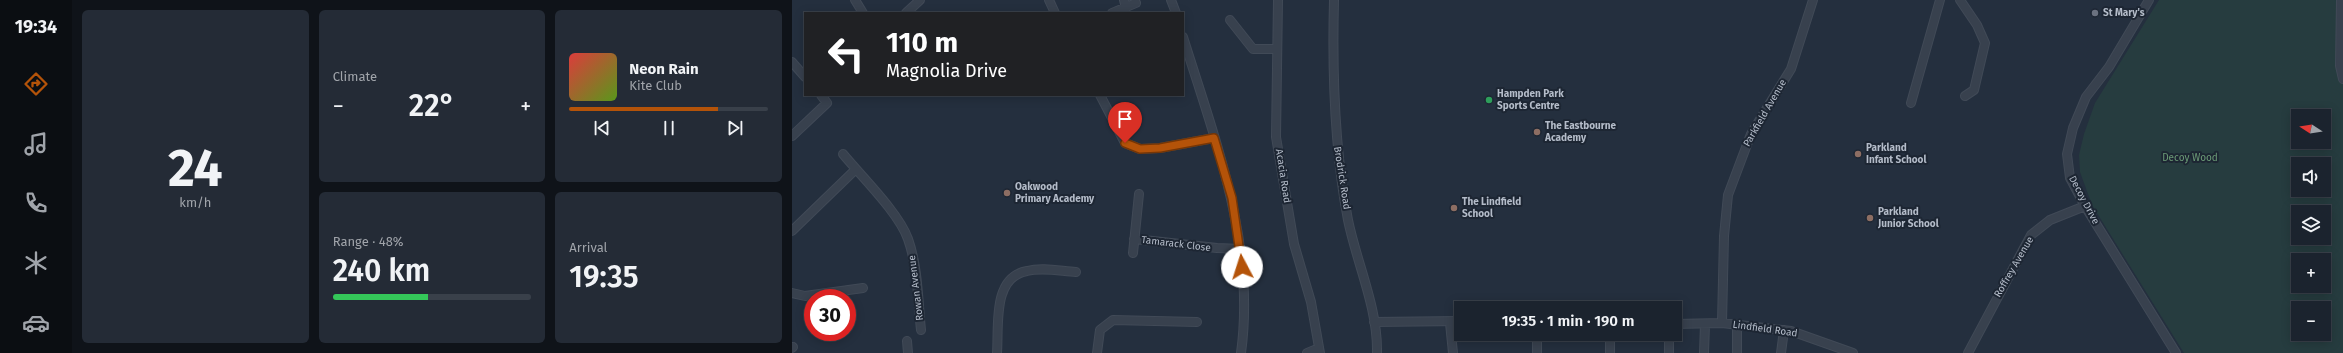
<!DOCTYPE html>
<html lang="en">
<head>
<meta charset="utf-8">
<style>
	body { margin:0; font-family:"Fira Sans",sans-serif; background:#242b36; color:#f1f3f6; height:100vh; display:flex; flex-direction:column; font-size:15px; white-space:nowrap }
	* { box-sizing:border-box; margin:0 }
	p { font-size:13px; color:#a0a4aa }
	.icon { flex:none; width:22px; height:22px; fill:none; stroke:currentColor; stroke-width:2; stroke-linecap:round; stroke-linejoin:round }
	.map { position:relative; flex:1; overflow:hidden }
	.details { display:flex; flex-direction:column; gap:10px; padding:10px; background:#0f1319; width:720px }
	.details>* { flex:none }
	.hud { position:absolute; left:12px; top:12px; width:380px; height:84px; border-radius:0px; box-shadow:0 2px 10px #0003,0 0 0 1px #39404a; background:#202124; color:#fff; overflow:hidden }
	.needle { width:26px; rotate:282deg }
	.buttons { position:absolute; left:1499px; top:109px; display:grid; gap:8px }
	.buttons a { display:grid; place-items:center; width:40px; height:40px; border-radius:0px; background:#1b232e; box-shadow:0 2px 10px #0003,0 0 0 1px #39404a; font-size:20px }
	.speed { position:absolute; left:12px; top:289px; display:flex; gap:8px; font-size:20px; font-weight:700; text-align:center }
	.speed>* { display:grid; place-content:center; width:52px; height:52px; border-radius:50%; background:#1b232e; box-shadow:0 2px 10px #0003,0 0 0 1px #39404a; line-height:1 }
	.speed .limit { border:6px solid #d22; background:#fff; color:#111 }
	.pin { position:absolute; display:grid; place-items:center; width:34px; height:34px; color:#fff; margin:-41px -17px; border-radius:50% 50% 50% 0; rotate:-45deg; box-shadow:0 0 4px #0007 }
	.pin .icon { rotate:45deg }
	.me { position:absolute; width:44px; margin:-22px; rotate:355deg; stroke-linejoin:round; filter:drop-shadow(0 0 3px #0008) }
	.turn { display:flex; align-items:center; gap:14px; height:84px; padding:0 16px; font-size:18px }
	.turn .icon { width:52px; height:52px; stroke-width:2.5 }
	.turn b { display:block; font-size:28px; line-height:34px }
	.big { font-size:30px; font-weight:600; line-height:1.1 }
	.details .card { flex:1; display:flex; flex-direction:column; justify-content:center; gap:6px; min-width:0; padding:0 14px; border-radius:6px; background:#242b36 }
	.details .dial { align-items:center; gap:0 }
	.dial b { font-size:52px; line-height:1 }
	.song { display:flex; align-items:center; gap:12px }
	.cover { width:48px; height:48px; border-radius:6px; background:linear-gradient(135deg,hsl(0 70% 55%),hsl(90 70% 35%)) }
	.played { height:4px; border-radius:2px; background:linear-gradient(90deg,#b45309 75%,#39404a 75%) }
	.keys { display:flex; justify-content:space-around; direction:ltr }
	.heat { display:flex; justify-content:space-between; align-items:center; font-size:22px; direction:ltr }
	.charge { height:6px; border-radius:3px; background:linear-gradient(90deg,#34c759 48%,#39404a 0) }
	.details .tiles { flex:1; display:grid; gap:10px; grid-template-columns:repeat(3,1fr) }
	.card:first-child { grid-row:span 2 }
	.trip { position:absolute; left:662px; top:301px; width:228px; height:40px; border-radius:0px; background:#1b232e; box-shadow:0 2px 10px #0003,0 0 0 1px #39404a; font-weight:600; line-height:40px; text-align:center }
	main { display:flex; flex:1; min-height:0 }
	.tab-bar { display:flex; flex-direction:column; width:72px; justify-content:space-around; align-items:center; background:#0b0e12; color:#a0a4aa }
	.tab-bar .icon { width:28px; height:28px }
	.tab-bar .on { color:#b45309 }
	.tab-bar b { font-size:18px; color:#f1f3f6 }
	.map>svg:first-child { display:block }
	.green { fill:#263c3f; fill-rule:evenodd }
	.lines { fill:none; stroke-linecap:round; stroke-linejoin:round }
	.minor-casing { stroke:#414a57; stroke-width:10 }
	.minor { stroke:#38414e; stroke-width:8 }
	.route-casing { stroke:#753606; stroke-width:10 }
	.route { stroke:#b45309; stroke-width:7 }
	.worship-dot { fill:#6b7280; stroke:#1d2633; stroke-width:1.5 }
	.leisure-dot { fill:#2e9e5b; stroke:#1d2633; stroke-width:1.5 }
	.education-dot { fill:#8d6e63; stroke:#1d2633; stroke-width:1.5 }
	.labels { text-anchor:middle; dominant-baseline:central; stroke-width:4; stroke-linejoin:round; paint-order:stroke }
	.poi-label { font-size:10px; font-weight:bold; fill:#b4bcc9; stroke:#1d2633; text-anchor:start }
	.street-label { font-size:10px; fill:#b4bcc9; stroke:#1d2633 }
	.park-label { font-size:10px; fill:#6b9a76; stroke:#1d2633 }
</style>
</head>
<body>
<main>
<nav class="tab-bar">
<b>19:34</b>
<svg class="icon on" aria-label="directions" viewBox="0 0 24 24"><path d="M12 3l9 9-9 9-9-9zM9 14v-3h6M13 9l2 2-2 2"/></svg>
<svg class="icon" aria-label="music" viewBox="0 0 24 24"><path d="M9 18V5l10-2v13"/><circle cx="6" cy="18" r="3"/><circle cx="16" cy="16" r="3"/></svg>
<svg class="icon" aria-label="phone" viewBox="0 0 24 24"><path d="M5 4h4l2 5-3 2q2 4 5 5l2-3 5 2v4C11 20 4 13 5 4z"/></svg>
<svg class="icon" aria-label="climate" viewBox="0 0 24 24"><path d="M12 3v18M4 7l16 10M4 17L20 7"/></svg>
<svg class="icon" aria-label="car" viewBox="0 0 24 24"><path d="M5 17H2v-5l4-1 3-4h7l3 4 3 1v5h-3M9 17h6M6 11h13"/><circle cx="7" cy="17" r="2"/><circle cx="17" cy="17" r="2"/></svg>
</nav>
<section class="details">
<div class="tiles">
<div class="card dial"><b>24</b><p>km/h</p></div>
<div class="card"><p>Climate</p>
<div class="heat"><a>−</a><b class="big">22°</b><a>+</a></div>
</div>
<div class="card">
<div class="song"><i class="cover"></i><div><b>Neon Rain</b><p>Kite Club</p></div></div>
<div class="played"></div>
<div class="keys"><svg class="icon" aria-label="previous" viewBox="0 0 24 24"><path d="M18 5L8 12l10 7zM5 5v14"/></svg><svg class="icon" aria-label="pause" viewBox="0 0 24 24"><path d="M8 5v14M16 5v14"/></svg><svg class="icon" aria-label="next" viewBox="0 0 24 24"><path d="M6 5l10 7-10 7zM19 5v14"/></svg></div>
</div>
<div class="card"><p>Range · 48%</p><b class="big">240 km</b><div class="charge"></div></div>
<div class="card"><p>Arrival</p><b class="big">19:35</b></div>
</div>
</section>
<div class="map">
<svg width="1551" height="353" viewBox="0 0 1551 353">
	<rect width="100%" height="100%" fill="#242f3e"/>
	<path class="green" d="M1367,0h184v353h-159l-92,-148 -12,-33 -1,-17 5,-21 11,-31zM1506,116h26v26h-26zM1506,164h26v26h-26zM1506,212h26v26h-26zM1506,260h26v26h-26zM1506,308h26v26h-26z"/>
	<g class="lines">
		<g class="minor-casing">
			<path id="minor" d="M63,0l8,13
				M257,0l6,13
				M332,0l2,8
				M379,0l5,13
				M486,0l-2,137 18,107 17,58 9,51
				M542,0c-2,74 0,147 14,220 9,44 30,88 29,133
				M1168,0l17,25 8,18 -11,47 -9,6
				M1357,0l-40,67 -23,30 -13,31 -6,26 3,24 15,28 91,147
				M1549,0l-1,66 3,13
				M114,13l14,-13
				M320,13l24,-10
				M438,20l23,29h23
				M391,37c32,103 73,207 58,316
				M0,62l13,15
				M308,95l25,48 15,6 20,-1 54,-10
				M1119,103l29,-103
				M0,136l35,-33 -6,-8
				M51,154c18,22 56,59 65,85 10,28 10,62 13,91
				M0,231l64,-62
				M342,239l83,9 24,1
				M341,253l6,-59
				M0,293l13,3 58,-8
				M582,322l87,-1
				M658,323l3,30
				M930,323l2,-87 4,-41 23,-61 40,-65 22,-69
				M883,324l47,-1 69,8 62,22
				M115,341l1,12
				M0,348l1,-1
				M205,353c2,-27 -5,-76 30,-82 15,-4 33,0 49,1
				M305,353l3,-23 13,-10 84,2
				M515,353l12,-5
				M745,353v-19
				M818,353v-19
				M877,353v-19
				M912,353l1,-29
				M945,353v-28
				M989,353l3,-23
				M1176,353l63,-118 19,-15 35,-14"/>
		</g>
		<use href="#minor" class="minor"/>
	</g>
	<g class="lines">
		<g class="route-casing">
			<path id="route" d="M333,143l15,6 20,-1 54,-10 18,60 10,69"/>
		</g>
		<use href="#route" class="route"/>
	</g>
	<circle class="worship-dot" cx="1303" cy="13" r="4"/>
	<circle class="leisure-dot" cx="697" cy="100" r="4"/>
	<g class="education-dot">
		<circle cx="745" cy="132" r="4"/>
		<circle cx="1066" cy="154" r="4"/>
		<circle cx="215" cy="193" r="4"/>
		<circle cx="662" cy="208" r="4"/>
		<circle cx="1078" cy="218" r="4"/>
	</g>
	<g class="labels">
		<g class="poi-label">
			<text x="1311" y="13">St Mary's</text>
			<text x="705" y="94">Hampden Park<tspan x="705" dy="12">Sports Centre</tspan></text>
			<text x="753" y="126">The Eastbourne<tspan x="753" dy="12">Academy</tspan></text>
			<text x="1074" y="148">Parkland<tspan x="1074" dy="12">Infant School</tspan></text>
			<text x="223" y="187">Oakwood<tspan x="223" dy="12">Primary Academy</tspan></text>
			<text x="670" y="202">The Lindfield<tspan x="670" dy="12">School</tspan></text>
			<text x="1086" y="212">Parkland<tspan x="1086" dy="12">Junior School</tspan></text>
		</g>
		<g class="street-label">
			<text transform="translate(973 113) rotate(-60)">Parkfield Avenue</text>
			<text transform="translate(491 176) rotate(81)">Acacia Road</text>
			<text transform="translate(550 178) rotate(81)">Brodrick Road</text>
			<text transform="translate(1292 200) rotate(62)">Decoy Drive</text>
			<text transform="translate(384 244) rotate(7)">Tamarack Close</text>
			<text transform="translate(1222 267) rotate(-60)">Roffrey Avenue</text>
			<text transform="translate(124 288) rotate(-97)">Rowan Avenue</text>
			<text transform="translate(973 329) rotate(8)">Lindfield Road</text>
		</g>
		<g class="park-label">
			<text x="1398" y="158">Decoy Wood</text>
		</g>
	</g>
</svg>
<div class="buttons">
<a><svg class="needle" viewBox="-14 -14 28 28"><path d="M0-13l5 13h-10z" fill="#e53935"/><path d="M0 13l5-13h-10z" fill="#a0a4aa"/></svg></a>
<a><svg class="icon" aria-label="sound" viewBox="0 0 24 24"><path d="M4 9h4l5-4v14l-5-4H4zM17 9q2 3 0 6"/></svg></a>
<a><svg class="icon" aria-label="layers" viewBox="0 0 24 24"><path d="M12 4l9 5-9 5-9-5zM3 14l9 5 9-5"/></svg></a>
<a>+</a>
<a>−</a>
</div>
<div class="speed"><div class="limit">30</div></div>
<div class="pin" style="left:333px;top:143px;background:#d93025"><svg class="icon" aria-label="arrive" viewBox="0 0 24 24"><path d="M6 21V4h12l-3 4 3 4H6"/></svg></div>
<svg class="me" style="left:450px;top:267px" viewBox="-20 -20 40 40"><circle r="19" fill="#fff"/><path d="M0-13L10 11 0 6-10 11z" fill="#b45309"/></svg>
<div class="trip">19:35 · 1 min · 190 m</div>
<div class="hud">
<div class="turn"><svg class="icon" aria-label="left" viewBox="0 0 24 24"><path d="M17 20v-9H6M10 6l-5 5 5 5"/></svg><div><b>110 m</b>Magnolia Drive</div></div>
</div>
</div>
</main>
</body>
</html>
